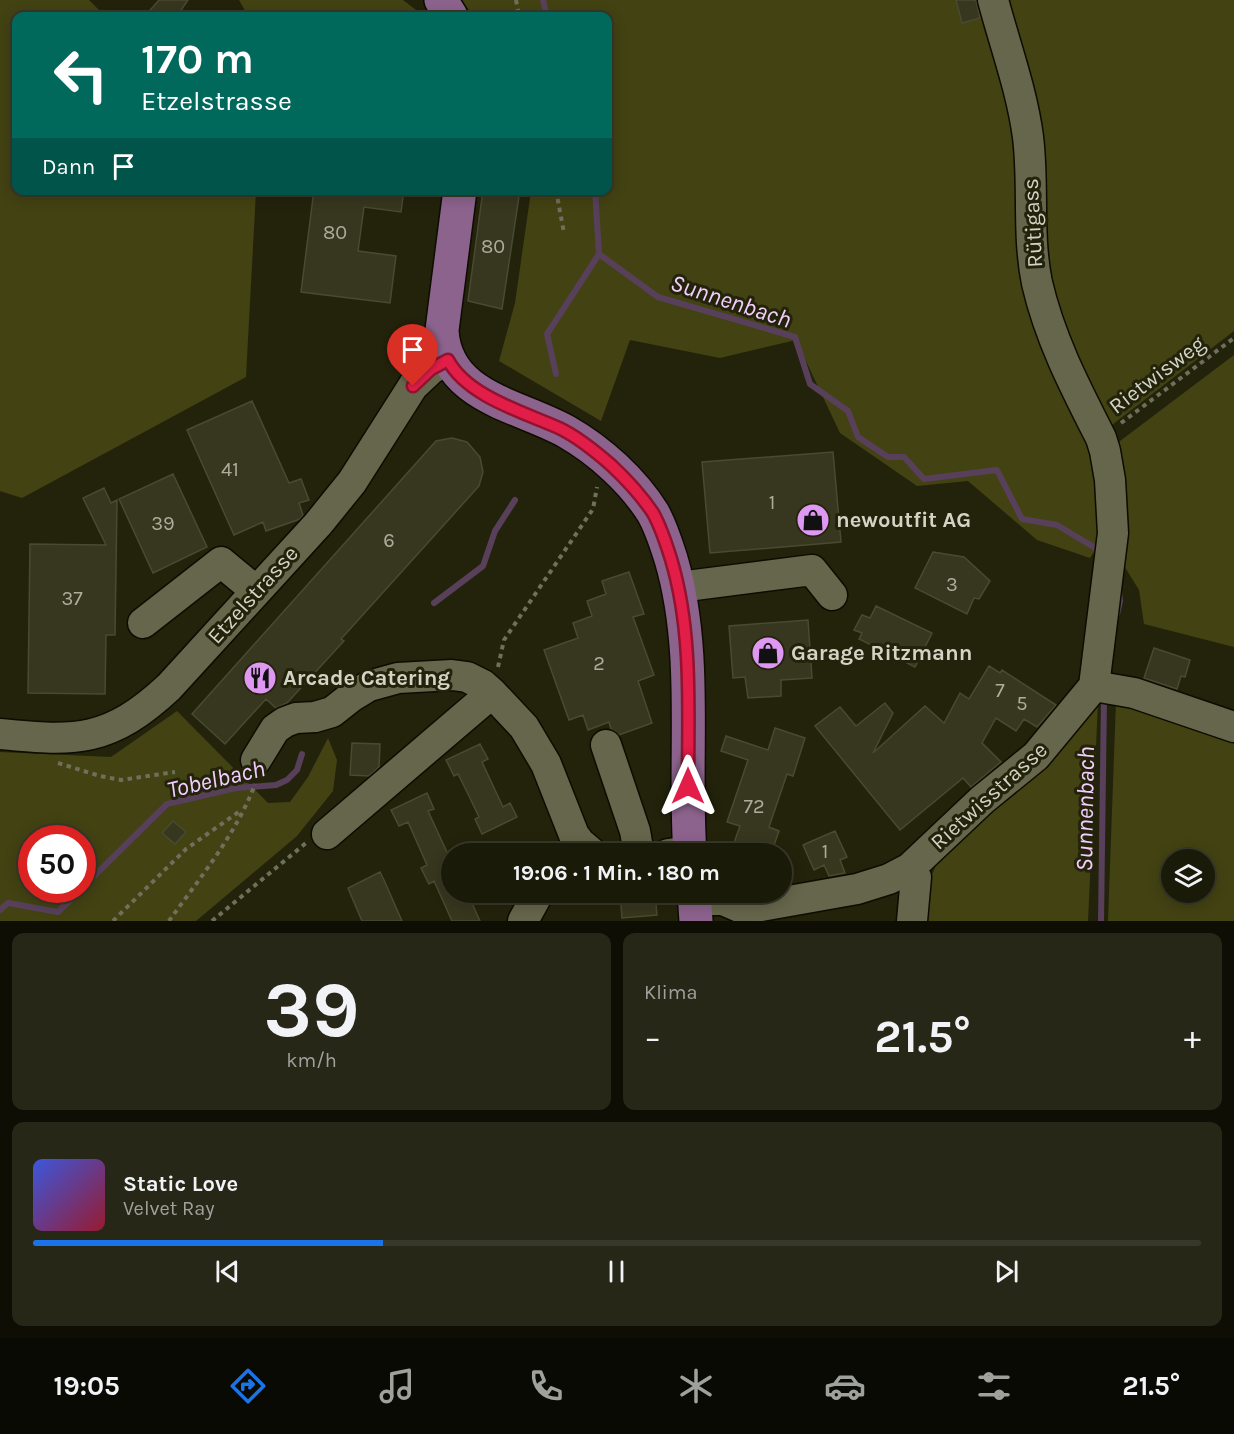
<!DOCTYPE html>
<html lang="de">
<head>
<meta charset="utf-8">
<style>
	body { margin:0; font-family:Karla,sans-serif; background:#272717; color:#f1f3f6; height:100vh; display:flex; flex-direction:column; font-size:22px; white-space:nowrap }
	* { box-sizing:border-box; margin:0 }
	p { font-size:20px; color:#9fa19c }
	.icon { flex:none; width:33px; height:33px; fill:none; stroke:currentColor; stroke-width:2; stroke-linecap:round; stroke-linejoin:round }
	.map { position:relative; height:921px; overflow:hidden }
	.sheet { display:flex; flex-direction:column; gap:12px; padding:12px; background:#0e0e05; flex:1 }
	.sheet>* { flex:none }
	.top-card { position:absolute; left:12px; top:12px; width:600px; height:183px; border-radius:12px; box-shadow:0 3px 15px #0003,0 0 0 2px #38382a; background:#00695c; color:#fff; overflow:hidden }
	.fabs { position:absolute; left:1161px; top:849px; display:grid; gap:12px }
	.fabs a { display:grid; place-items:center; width:54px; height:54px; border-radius:50%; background:#1a1a09; box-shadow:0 3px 15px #0003,0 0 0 2px #38382a; font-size:30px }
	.speed { position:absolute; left:18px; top:825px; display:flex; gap:12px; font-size:30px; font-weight:700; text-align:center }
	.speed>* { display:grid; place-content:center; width:78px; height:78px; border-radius:50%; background:#1a1a09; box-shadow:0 3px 15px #0003,0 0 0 2px #38382a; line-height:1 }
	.speed .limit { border:9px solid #d22; background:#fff; color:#111 }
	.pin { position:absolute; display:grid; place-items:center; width:51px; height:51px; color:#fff; margin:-62px -26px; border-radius:50% 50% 50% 0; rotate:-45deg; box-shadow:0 0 6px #0007 }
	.pin .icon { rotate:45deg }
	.me { position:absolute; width:66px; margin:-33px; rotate:0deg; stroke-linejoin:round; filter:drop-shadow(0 0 4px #0008) }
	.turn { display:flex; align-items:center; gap:21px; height:126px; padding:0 30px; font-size:27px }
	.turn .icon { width:78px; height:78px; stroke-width:2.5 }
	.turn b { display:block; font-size:42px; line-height:51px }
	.then { display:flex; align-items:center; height:57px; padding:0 30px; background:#0003; gap:12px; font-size:22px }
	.big { font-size:45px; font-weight:700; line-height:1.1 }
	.sheet .tile { flex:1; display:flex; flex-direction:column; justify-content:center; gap:9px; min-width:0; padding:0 21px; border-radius:12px; background:#272717 }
	.sheet .dial { align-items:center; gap:0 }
	.dial b { font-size:78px; line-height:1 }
	.song { display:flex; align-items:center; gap:18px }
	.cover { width:72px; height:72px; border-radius:9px; background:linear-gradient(135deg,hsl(230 70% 55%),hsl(350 70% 35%)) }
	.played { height:6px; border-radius:3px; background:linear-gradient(90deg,#1a73e8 30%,#38382a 30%) }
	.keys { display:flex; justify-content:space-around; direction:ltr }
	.heat { display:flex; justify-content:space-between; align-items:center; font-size:33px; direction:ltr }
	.sheet .tiles { flex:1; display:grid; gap:12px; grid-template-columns:1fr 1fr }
	.tile:last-child { grid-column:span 2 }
	.trip { position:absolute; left:441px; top:843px; width:351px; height:60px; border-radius:30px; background:#1a1a09; box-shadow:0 3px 15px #0003,0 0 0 2px #38382a; font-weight:700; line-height:60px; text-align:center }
	.tabs { display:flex; height:96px; justify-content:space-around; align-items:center; background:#0a0a04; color:#9fa19c }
	.tabs .icon { width:42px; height:42px }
	.tabs .active { color:#1a73e8 }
	.tabs b { font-size:27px; color:#f1f3f6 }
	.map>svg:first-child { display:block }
	.green { fill:#434213; fill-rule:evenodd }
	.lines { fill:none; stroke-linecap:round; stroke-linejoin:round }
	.stream { stroke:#58405b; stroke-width:6 }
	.building { fill:#37371f; stroke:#4a4a32; stroke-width:1.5 }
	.minor-casing { stroke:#0d0c00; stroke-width:33 }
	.major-casing { stroke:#0d0c00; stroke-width:36 }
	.path { stroke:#6f6f5c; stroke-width:4; stroke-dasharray:4.5 4.5; stroke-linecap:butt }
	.minor { stroke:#66664c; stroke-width:30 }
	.major { stroke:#8c638d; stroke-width:33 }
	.route-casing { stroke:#92132f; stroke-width:15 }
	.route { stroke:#e11d48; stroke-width:10 }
	.labels { text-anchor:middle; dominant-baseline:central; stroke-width:6; stroke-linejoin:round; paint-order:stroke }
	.number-label { font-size:20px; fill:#adad9c }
	.street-label { font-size:22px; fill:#d4d4c6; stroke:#23230c }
	.poi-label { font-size:22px; font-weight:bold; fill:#d4d4c6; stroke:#23230c; text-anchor:start }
	.water-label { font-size:24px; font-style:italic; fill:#f4ceff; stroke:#23230c }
</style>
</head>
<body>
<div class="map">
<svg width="1234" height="921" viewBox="0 0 1234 921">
	<rect width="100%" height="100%" fill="#23230c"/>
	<path class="green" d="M0,0h89l16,16h-89v174l240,1 -10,186 -224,121 -22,-7z
		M239,0h164l21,16h-176z
		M462,0h525l26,90 13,165 74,193 5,88 -15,22 -53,-18 -69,-59 -51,5 -77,-53 -44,-93 -76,18 -90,-18 -29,81 -102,-60 16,-58 16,-112 77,-1v-174h-135z
		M1000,0h234v331l-126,97 -56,-104z
		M1234,355v292l-90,-23 -5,-34 -21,-34 -3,-100 5,-15z
		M1116,701l118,37v183h-126zM1172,860h32v32h-32z
		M1098,703l-10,218h-162l-2,-27 15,-36z
		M177,711l91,92 22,-1 18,-25 20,-39 9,22 -4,31 -36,45 -101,85h-196v-169l111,5zM32,838h50v52h-50z"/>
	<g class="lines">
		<path class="stream" d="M543,0l4,16
			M595,190l4,64 59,43 137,40 15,47 38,27 10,26 30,20h16l20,22 73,-9 25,49 35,6 45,27
			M556,374l-9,-40 52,-80
			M434,603l49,-37 12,-35 20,-31
			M1117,614l3,-13 -1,-10
			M82,888l85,-84 69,-16 40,-3 11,-5 10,-10 5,-16
			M0,910l8,-7 50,9 23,-22
			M1101,921l3,-223"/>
	</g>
	<path class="building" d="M159,0h29l-11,16h-32z
		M956,0h20l4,18 -18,5z
		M314,190h90l-3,22 -37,-5 -6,44 38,5 -6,47 -89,-11z
		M483,190h37l-18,119 -34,-8z
		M252,401l37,82 12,-4 8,21 -10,3 4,12 -3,4 -34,12 -3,-9 -29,13 -47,-105z
		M452,438l15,4 13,15 3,15 -4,14 -138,153 3,2 -57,62 -11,5 -10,-9 -41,45 -33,-30 244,-273z
		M833,452l8,90 -131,11 -8,-91z
		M173,474l34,73 -54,26 -34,-74z
		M104,488l7,15 6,-3 -2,135h-9l-1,59 -77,-1 2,-149 76,1 -23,-47z
		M933,552l31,5 26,24 -11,18 -5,-1 -7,16 -52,-26z
		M629,572l15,42 -11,3 21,58 -16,6 14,42 -33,12 -8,-6 -2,-7 -21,8 -5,-15 -14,5 -25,-70 34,-12 -5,-15 19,-7 -5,-15 19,-7 -4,-13z
		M876,606l56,27 -17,34 -56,-28 3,-6 -8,-3 8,-15 8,3z
		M808,620l4,58 -31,2v16l-33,2 -3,-21 -12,1 -4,-52z
		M1154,648l36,12 -5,17 -4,-1 -4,13 -33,-11z
		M989,666l11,7 2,-3 54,35 -19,22 -13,-8 -8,12 -20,-13 -14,25 19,19 -30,25 -8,-9 -63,52 -85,-104 25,-19 16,19 29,-23 8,10 -20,40 52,-47 19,17 16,-30 9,6z
		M775,728l30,10 -12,38 -6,-2 -18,53 10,4 -8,23h-41l10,-28 -13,-4 21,-62 -27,-9 5,-15 42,14z
		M352,743l28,1 -1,23 -10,9 -19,-1z
		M480,744l8,15 -6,3 21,45 7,-4 7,14 -35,17 -7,-15 4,-2 -11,-23 -10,-20 -4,2 -8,-16z
		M427,793l7,16 -6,2 24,52v29h15l13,29h-28l-18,-40 -5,3 -8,-16 6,-3 -19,-43 -9,4 -8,-16z
		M173,821l13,11 -11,12 -13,-11z
		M835,831l12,26 -7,3 5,13 -16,3 -5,-11 -10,5 -11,-25z
		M380,872l4,8 18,41h-40l-14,-33z
		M655,892l2,23 -35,3 -2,-24z"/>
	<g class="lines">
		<g class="minor-casing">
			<path id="minor" d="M679,587l133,-17 20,25
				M143,623l78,-61 35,29
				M1094,686l40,7 100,34
				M0,734c77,8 110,8 169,-47l149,-163 34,-42 61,-96 18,-17 17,-9
				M606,745l29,86 4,23
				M256,760l19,-31 10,-7 11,-4 19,-1 17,-5 19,-15 18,-11 29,-8 54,-3 15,2 16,8 9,8 32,34 22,37 28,71 6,8 13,11
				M327,834l165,-141
				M668,854l22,-3
				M910,868l6,9 -4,44
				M694,900h29l21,9 113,-20 32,-10 21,-11 72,-68 54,-44 58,-70 19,-153 -3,-53 -5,-29 -4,-13c-26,-51 -51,-99 -64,-155 -10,-49 -3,-98 -9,-146 -6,-46 -23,-92 -35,-137
				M523,921l16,-29"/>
		</g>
		<g class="major-casing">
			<path id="major" d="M441,0l10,16
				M460,190l-18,140c3,68 78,75 125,102 33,19 66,49 86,81 8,14 13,30 18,46 28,95 12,197 19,295
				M694,892l2,29"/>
		</g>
		<path class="path" d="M516,0l3,16
			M556,190l8,43
			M1121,423l113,-85
			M498,667l6,-27 89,-131 4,-22
			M58,763l42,13 21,4 54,-8
			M113,921l73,-72 54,-38
			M169,921c30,-42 68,-88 86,-137
			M212,921l94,-78"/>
		<use href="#minor" class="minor"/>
		<use href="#major" class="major"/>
	</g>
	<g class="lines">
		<g class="route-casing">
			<path id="route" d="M413,386l18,-17 17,-9c19,36 75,52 111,68 19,9 36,23 52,37 15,14 30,30 42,48 8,14 13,30 18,46 22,73 17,152 17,227"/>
		</g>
		<use href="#route" class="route"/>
	</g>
	<defs>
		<g id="shop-disc" transform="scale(1.725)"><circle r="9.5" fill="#de98f2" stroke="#23230c"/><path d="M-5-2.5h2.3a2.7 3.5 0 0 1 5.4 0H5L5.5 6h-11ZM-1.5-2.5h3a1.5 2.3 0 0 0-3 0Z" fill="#111"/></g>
		<g id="restaurant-disc" transform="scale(1.725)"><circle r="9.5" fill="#de98f2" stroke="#23230c"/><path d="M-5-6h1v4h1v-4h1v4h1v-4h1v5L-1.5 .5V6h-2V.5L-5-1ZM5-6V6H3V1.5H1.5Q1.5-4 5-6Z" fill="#111"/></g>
	</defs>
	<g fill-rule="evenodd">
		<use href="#shop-disc" x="813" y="520"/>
		<use href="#shop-disc" x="768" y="653"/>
		<use href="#restaurant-disc" x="260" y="678"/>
	</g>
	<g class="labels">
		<g class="number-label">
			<text x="335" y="232">80</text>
			<text x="493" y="246">80</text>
			<text x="230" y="469">41</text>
			<text x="772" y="502">1</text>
			<text x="163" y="523">39</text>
			<text x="389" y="540">6</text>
			<text x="952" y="584">3</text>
			<text x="72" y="598">37</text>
			<text x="599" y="663">2</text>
			<text x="1000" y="690">7</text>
			<text x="1022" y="703">5</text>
			<text x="754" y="806">72</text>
			<text x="825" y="851">1</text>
		</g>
		<g class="street-label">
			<text transform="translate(1033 223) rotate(-93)">Rütigass</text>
			<text transform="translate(1157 375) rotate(-37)">Rietwisweg</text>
			<text transform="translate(253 595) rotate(-48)">Etzelstrasse</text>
			<text transform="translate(989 796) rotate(-42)">Rietwisstrasse</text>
		</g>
		<g class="poi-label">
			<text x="836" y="520">newoutfit AG</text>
			<text x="791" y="653">Garage Ritzmann</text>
			<text x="283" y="678">Arcade Catering</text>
		</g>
		<g class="water-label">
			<text transform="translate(731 301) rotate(18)">Sunnenbach</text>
			<text transform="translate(216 779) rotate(-13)">Tobelbach</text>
			<text transform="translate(1085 809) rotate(-89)">Sunnenbach</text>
		</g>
	</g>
</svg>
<div class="fabs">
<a><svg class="icon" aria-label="layers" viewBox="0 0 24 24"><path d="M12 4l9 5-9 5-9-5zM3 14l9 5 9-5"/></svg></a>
</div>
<div class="speed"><div class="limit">50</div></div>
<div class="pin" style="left:413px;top:386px;background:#d93025"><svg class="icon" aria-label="arrive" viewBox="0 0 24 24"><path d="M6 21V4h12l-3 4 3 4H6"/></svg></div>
<svg class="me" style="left:688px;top:786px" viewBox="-20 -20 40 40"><path d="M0-17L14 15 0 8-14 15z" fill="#e11d48" stroke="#fff" stroke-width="4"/></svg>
<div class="trip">19:06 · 1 Min. · 180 m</div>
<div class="top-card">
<div class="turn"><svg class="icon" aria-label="left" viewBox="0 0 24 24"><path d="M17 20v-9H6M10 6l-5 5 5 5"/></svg><div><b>170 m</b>Etzelstrasse</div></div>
<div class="then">Dann<svg class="icon" aria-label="arrive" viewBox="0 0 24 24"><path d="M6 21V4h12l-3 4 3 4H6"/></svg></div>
</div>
</div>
<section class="sheet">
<div class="tiles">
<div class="tile dial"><b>39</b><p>km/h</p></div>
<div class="tile"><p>Klima</p>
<div class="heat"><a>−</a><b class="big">21.5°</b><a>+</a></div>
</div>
<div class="tile">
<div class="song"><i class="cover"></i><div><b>Static Love</b><p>Velvet Ray</p></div></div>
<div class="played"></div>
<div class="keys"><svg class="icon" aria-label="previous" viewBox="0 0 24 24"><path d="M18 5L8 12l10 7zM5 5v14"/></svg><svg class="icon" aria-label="pause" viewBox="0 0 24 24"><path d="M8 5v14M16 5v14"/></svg><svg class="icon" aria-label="next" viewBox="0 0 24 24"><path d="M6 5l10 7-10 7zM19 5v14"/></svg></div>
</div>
</div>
</section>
<nav class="tabs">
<b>19:05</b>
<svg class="icon active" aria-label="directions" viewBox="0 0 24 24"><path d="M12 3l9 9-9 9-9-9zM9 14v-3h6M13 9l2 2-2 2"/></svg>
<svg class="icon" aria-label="music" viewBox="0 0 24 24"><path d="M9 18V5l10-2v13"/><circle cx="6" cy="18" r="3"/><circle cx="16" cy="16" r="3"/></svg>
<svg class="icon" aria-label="phone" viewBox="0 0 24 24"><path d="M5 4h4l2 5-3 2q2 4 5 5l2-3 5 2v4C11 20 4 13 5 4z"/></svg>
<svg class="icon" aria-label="climate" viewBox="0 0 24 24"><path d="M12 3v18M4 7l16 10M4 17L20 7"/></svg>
<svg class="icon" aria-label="car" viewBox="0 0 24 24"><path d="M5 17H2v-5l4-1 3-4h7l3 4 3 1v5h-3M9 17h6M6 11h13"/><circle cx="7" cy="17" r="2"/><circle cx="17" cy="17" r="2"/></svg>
<svg class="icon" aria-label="filters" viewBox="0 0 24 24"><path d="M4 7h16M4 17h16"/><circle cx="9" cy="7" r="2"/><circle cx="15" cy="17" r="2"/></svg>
<b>21.5°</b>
</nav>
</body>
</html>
